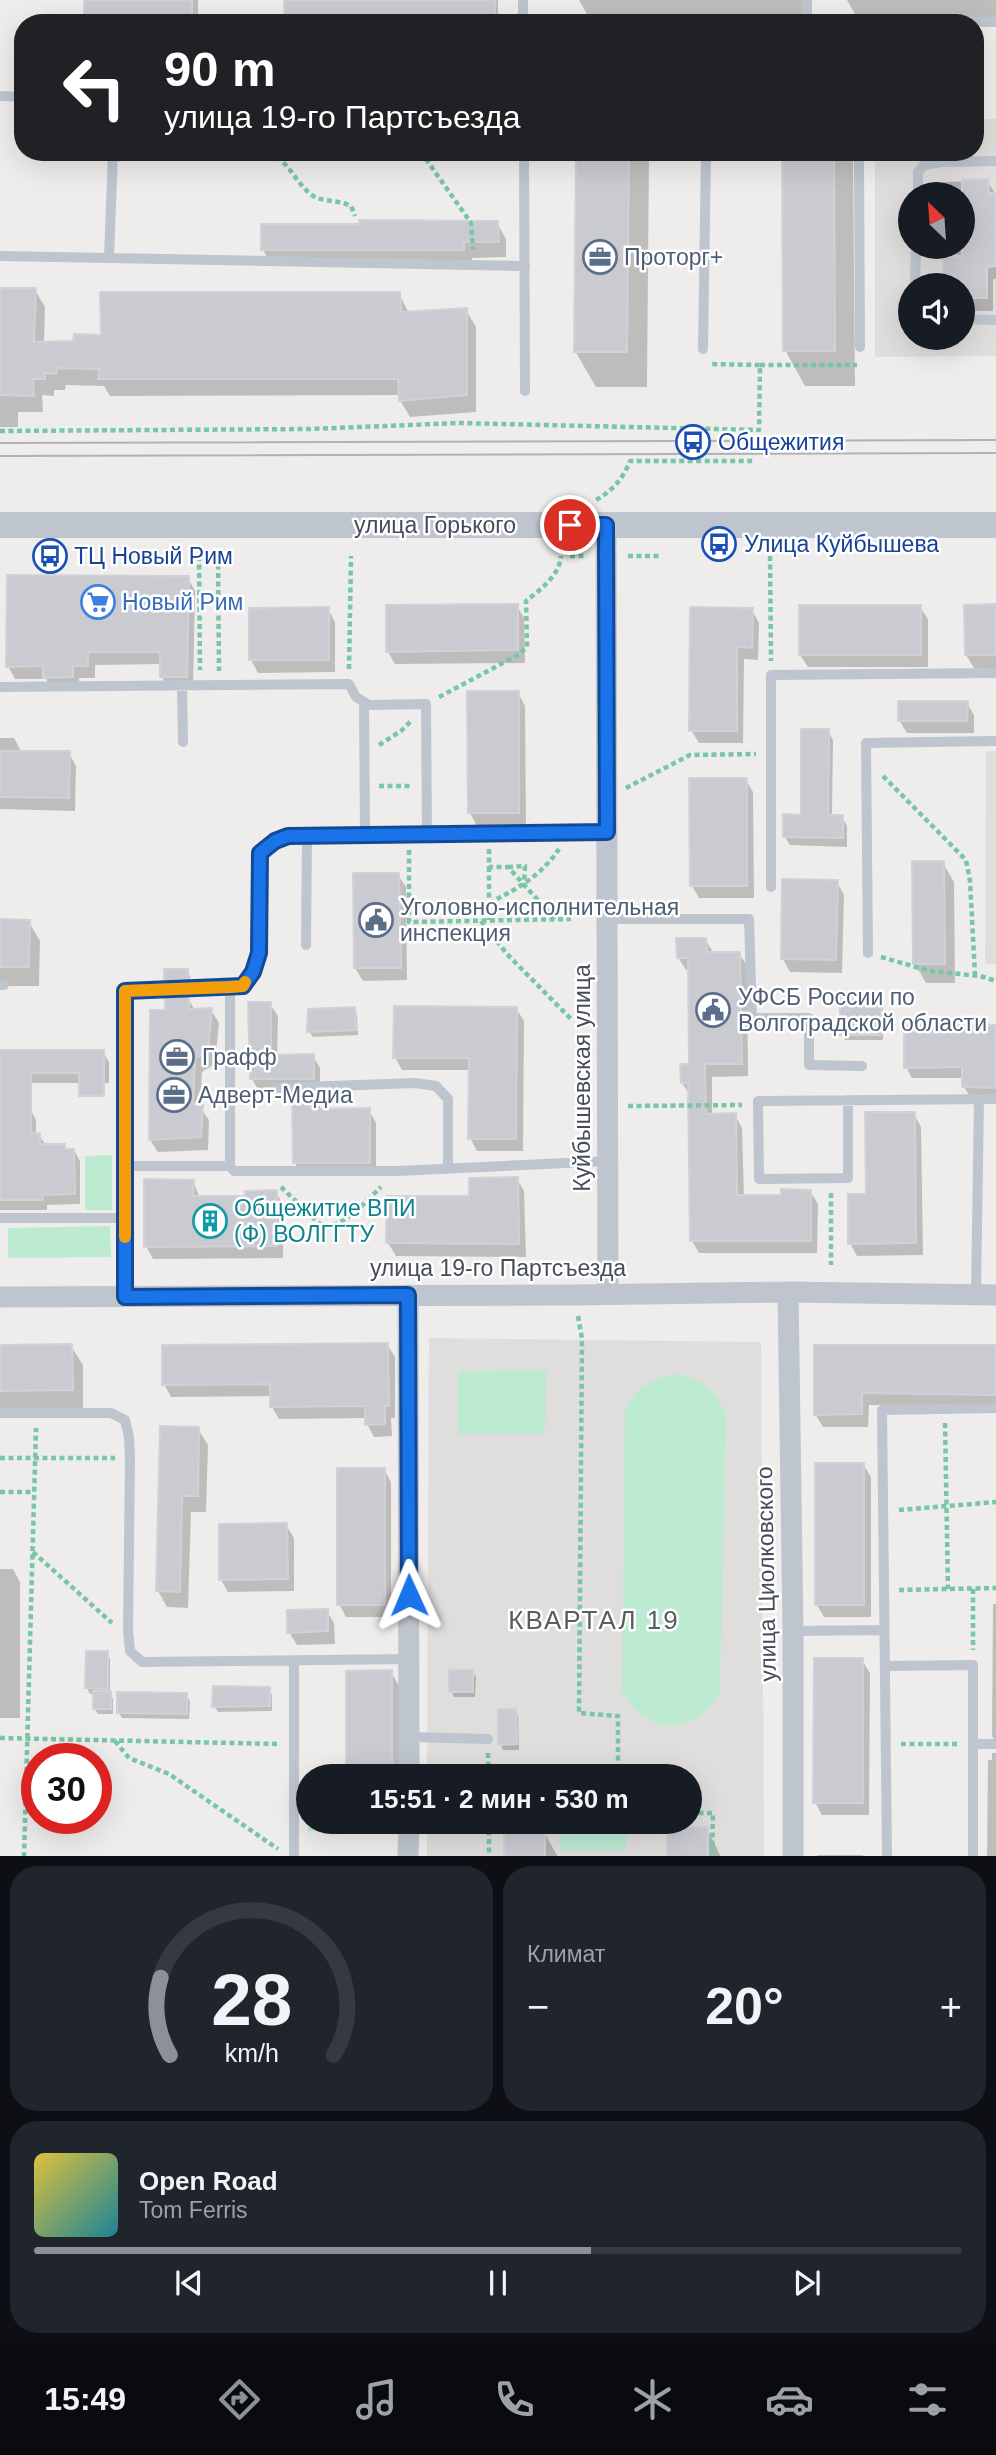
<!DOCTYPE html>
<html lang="ru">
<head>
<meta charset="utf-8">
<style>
	body { margin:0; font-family:Helvetica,sans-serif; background:#20242c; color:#f1f3f6; height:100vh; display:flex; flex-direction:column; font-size:26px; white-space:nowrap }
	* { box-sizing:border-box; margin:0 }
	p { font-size:23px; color:#9ea1a6 }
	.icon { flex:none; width:38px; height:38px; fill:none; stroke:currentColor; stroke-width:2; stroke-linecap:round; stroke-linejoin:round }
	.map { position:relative; height:1856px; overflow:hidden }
	.details { display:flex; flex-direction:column; gap:10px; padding:10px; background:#0d0f14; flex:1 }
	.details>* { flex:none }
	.guide { position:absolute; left:14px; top:14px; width:970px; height:147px; border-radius:28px; box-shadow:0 7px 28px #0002; background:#202124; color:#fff; overflow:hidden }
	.needle { width:46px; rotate:335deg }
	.fabs { position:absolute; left:898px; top:182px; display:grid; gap:14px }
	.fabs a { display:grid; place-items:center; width:77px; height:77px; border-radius:50%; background:#171b24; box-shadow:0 7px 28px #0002; font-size:35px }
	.speed { position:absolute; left:21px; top:1743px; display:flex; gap:14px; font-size:35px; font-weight:700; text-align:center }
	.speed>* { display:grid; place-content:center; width:91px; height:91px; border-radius:50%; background:#171b24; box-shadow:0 7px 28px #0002; line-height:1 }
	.speed .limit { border:10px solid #d22; background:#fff; color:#111 }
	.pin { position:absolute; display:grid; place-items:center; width:60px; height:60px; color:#fff; margin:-30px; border:4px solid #fff; border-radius:50%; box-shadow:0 2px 7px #0007 }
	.me { position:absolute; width:77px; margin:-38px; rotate:359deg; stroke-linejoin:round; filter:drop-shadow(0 0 5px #0008) }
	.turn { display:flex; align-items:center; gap:24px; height:147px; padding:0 35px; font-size:32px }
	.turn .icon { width:91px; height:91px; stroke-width:2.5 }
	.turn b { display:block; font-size:49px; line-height:60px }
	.big { font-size:52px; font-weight:800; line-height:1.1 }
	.details .tile { flex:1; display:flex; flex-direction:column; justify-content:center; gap:10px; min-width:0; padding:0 24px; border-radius:28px; background:#20242c }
	.details .dial { align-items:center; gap:0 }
	.dial svg { height:182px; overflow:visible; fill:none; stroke:#363941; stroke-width:7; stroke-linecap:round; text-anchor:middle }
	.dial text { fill:#f1f3f6; stroke:none }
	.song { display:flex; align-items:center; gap:21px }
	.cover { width:84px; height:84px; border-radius:10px; background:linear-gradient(135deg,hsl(50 70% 55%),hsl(190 70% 35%)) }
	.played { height:7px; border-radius:4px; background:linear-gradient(90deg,#8c9099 60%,#363941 60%) }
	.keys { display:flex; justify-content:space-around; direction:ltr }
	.heat { display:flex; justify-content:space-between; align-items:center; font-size:38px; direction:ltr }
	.details .tiles { flex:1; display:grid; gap:10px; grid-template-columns:1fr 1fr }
	.tile:last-child { grid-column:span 2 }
	.trip { position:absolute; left:296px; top:1764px; width:406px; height:70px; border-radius:35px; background:#171b24; box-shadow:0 7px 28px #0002; font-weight:800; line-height:70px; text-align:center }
	.menu { display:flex; height:112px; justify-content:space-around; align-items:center; background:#090b0e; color:#9ea1a6 }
	.menu .icon { width:49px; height:49px }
	.menu .active { color:#8c9099 }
	.menu b { font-size:32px; color:#f1f3f6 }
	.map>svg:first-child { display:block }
	.education { fill:#e0dddd; fill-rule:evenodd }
	.green { fill:#bcebd2 }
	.shadow { fill:#0003 }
	.building { fill:#cacad1; stroke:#d0d2d7; stroke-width:2 }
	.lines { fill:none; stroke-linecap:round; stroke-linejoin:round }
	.path { stroke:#76c6a7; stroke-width:4.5; stroke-dasharray:5 3.5; stroke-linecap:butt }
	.service { stroke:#bec5ce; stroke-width:10 }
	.minor { stroke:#bec5ce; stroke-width:21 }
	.tertiary { stroke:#bec5ce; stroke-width:26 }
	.tram { stroke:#aeb1b6; stroke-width:2 }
	.route-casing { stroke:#114b97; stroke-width:18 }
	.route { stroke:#1a73e8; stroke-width:12 }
	.slow { stroke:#f59e0b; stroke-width:12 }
	.labels { text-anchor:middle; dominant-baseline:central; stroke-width:5; stroke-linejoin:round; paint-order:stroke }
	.service-label { font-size:23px; fill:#4e5e75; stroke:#fff; text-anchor:start }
	.transit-label { font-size:23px; fill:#164399; stroke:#fff; text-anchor:start }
	.street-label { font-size:23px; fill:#464d58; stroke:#fff }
	.shop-label { font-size:23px; fill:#366cbe; stroke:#fff; text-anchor:start }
	.culture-label { font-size:23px; fill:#0d838f; stroke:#fff; text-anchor:start }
	.quarter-label { font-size:26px; letter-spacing:2px; fill:#595c60; stroke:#fff }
</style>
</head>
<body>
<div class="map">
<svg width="996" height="1857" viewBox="0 0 996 1857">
	<rect width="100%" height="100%" fill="#efecec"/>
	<path class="education" d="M975,119h21v237l-121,1v-205h100zM910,194h52v53h-52zM910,285h52v53h-52z
		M986,751h10v213h-11z
		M429,1338l332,4 3,514 -337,1v-35h263v-46h-263z"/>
	<path class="green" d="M112,1155v55h-27v-54z
		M110,1226l1,31 -103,1v-30z
		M546,1370l-1,64h-87v-63z
		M678,1374c25,6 38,16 48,40l-6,279c-27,44 -72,43 -98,-1l3,-282c12,-23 26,-33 53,-36z
		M308,1809v13h84v10l-84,-1z
		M561,1826h65v24l-65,1z"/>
	<path class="shadow" d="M86,0h112v23h-112z
		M286,0h212v23h-212z
		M579,0h227v23h-214z
		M847,0h149v26l-136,-3z
		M427,152h67v5z
		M577,152h72l-2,235h-51l-21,-36z
		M783,152h70l2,234h-50l-20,-36z
		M987,181l9,14v84h-3v32h-31v-26h-17v-38h17v-53h-17v-12z
		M497,223l9,16v18l-34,1v7h-200l-9,-15z
		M0,290h35l10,17 -1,36h31l27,-7 297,-42 10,19 57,-3 10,17v85l-66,5 -10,-17v-5l-290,1 -6,-10 -38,-1 -1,5h-11v6l-12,-1 1,17h-25v15h-18z
		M188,578l7,13 -2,98h-24l-7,-12v-13l-67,1v13h-16l1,12h-28l-6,-11h-31l-7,-13z
		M517,606l7,12 1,45 -130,1 -7,-12z
		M996,606v62h-22l-8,-13z
		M920,607l8,12v48h-120l-8,-12z
		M328,609l7,13v50l-77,1 -7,-13z
		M752,610l7,13 -1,37 -14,-1 -1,84h-44l-8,-13z
		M518,693l7,13 1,119 -49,1 -7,-13z
		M967,703l7,12v18h-67l-8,-13z
		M828,731l5,9 -1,77h10l5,9v21l-57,-2 -5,-8 17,-21z
		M0,738h14l7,13 48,2 7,13 -1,45 -75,-2z
		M746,780l7,12 1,106h-55l-7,-12z
		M943,863l11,19 1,101h-29l-11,-19z
		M398,875l8,12 1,93 -44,1 -8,-13z
		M837,882l7,13 -2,78 -52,-1 -7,-13z
		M0,921l29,1 11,19 -1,45h-39z
		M705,939l8,13 26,1 8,13 1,110 -36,1v38h23l7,13 2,69h39l27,-6 8,13 -1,49h-118l-7,-12 -2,-146 -8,-12 9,-18 -1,-95h-4l-8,-13z
		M187,970l3,6v10l-21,1 -3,-6z
		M880,995l3,5v40h-38l-4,-6z
		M188,998l7,13 16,-1 8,13 -4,41 -13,8 -2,35 9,13 -1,30 -50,2 -8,-12 17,-129z
		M270,1004l8,12 -1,41 36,-1 7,12v23h-61l-7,-12z
		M516,1008l8,13 -1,130h-46l-7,-13 1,-68h-69l-7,-13z
		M354,1009l3,6 1,20 -45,2 -4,-6z
		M996,1027v71h-25l-7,-11v-9h-52l-6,-11z
		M0,1051l103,1 6,10v21h-109z
		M314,1096l7,13 48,1 7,13v52h-74l-7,-12z
		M30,1109l6,11v15h3l7,10h18l3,5h7l6,11v43l-33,1v5h-47v-100z
		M914,1114l7,13 2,128 -66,1 -7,-13 18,-47z
		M517,1179l7,12 2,66 -130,-1 -8,-13 82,-45z
		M193,1181l7,17h47l29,-6 7,13v53l-130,1 -7,-13z
		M387,1344l8,13v61h-4l1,18 -18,1 -7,-13v-6l-88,1 -7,-12 -1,-11 -100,1 -7,-13z
		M71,1346l12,19v44l-83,1v-63z
		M815,1346l181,1v59l-127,-1 -1,22h-45l-8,-13z
		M198,1429l10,16 -2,67h-15l-3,96 -21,-1 -9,-16z
		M863,1464l8,13v140h-47l-7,-12z
		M384,1469l7,13v135h-45l-7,-13z
		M286,1525l8,13v53l-66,1 -7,-12z
		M0,1569h13l7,13v136h-20z
		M993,1604h3v138l-4,-6z
		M327,1611l7,12 1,21 -38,1 -8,-13z
		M107,1653l3,6v34l3,6v15h-15l-4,-6v-14h-4l-3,-6z
		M862,1660l8,13 -1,142h-47l-7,-13z
		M472,1671l4,6 -1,20h-21l-3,-6z
		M348,1672h43l11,19v85h-54z
		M269,1689l3,6v16l-54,1 -4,-6z
		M186,1695l4,6 -1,18 -67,-1 -3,-5z
		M515,1711l3,5 1,34h-16l-3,-6z
		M992,1753h4v104h-9l1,-97h4z
		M707,1828l14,29h-53z
		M544,1832l14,25h-52z
		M817,1855h46l1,2h-47z"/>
	<path class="building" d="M84,0h108v23h-108z
		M284,0h211v23h-210z
		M576,152h53l-2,200h-53z
		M782,152h52l1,199h-52z
		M988,179l1,14h7v73l-9,1v31h-25v-13h-19v-29h19v-76z
		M359,220l139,1 1,21h-35v8h-203v-26h98z
		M0,288h36l-2,54 39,-1 1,-7 27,1 -1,-43h300l1,20 66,-4v87l-68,6 -1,-22h-300l1,-10 -42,-1 -1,6 -11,-1v6h-12l1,17 -34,-1z
		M7,575l182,1 -2,101h-27v-25h-72v14h-15v11l-30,1v-12l-37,1z
		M518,604v46l-132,2v-47z
		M996,604v51h-31l-1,-50z
		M799,605h122v50h-122z
		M329,607v53h-80v-52z
		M690,607l63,1 -1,40 -15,-1v84h-48z
		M467,691h52v122h-51z
		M898,701h70l-1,20h-69z
		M801,729h28l-1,86h15v23l-60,-1v-23l18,1z
		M0,751h70l-1,47 -69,-1z
		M689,778h58v108h-57z
		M912,861h32l1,103h-32z
		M353,873h46l2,95h-47z
		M782,879l56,1 -2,80 -55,-1z
		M0,919l30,1 -1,47h-29z
		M676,938h30l1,14h33l2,112h-37l1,50 30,-1 1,82h44v-6l30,1v51h-121l-2,-158h-7l-1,-19h9l-1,-106h-11z
		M164,969h24v12l-24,1z
		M840,993h41v42h-41z
		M189,996v13l23,-1 -4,43 -13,8 -2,45 10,1 -2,32 -52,3 1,-130h15v-13z
		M248,1002h23v53l43,-1v25h-64z
		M394,1006l123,1 -1,132h-48l1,-81h-76z
		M355,1007l1,23 -49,2 1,-23z
		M904,1025h92v63l-34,-1v-20l-58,1z
		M0,1050h104v46h-25v-23h-48v60h9v11h25v5h9l1,45 -33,1 1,5h-43z
		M315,1094v15l55,-1v55h-77l-1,-68z
		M865,1112h50l1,131 -68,1v-50h18z
		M518,1177l1,67 -133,-1 1,-47h82v-18z
		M144,1179l50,1 -1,16h52v-5l32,-1v56l-133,1z
		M388,1343l1,63h-4v18l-20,1v-19l-95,1v-23l-108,1v-40z
		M72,1344l1,46 -73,1v-46z
		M814,1345h182v50l-134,-2v21l-48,1z
		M160,1426l39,1 -1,69h-16l-2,96 -24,-1z
		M815,1463h49v142h-49z
		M337,1468h48v137h-48z
		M287,1523l1,56 -69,1v-56z
		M328,1609v22l-41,2v-23z
		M86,1651h22v38l-23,-1z
		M814,1658h49v145h-50z
		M392,1670v106h-46v-105z
		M449,1670h24v22h-24z
		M213,1686l57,1v19l-58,1z
		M93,1691h18v18h-18z
		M117,1692l70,1v21l-70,-1z
		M498,1709h18l1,35 -19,1z
		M667,1827h41v30h-41z
		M545,1830v27h-41v-26z"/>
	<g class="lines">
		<path class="path" d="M270,152c18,10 25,28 39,41 12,10 28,6 42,13l4,10
			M421,152l50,71 2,26
			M760,365h97
			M0,431l310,-2 149,-6 300,7 1,-65 -50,-1
			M596,500c16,-9 27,-21 34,-39h125
			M199,556l1,114
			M218,556l1,115
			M570,556h14
			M628,556h31
			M770,556l1,105
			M349,669l2,-113
			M439,697l79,-42 9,-8 -1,-46c14,-11 34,-26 35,-45
			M379,745l22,-14 10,-10
			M883,776l83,84 4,21 5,94
			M379,786h34
			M626,788l64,-33 66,-1
			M489,849v18h19l47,52
			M409,850v72l162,-3
			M489,867v53
			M508,867l17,-1 -1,18
			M489,903c28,-14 52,-27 70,-54
			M481,921l26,33 64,65
			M881,957l49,14 50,5 16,5
			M628,1106l114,-1
			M281,1187l42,40c23,-1 42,-25 58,-40
			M831,1193v72
			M578,1316l4,23 -3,374 39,3v60
			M945,1423l3,166
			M0,1458h115
			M0,1492h34
			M899,1510l97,-8
			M33,1552l79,71
			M973,1589v61
			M899,1590l97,-2
			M0,1738l279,6
			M115,1741l14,17 40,16 109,75
			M901,1744h58
			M488,1753l1,23
			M690,1813h23l-1,44
			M489,1822v35
			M24,1857l12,-429"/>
		<path class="service" d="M523,0v23
			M807,0v20
			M752,23l55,-3 189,2
			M0,96l23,1
			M113,152l-4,106 416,8
			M524,152l1,239
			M918,194v-22l6,-7 18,-3 54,-1
			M0,256l109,2
			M915,285l1,-38
			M962,319l34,1
			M860,347l-1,-189 4,-6
			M703,349l3,-197
			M182,686l1,56
			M0,687l349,-3 7,13 13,8 57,-1 1,132
			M364,703l1,133
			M771,887v-212l225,-2
			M609,919h140l3,99h57v47l53,1
			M306,945l1,-109
			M868,953l-2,-210 130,-2
			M0,985h4
			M276,1088l139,-5 21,3 12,13v70
			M848,1100v78l-89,1 -1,-78 238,-2
			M125,1166h105l4,5h163l211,-10
			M230,1166v-179l13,-1 10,-14 6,-19 1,-100 15,-12 13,-5 319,-4
			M0,1218h125
			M976,1294l3,-195
			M125,1297v-306l105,-4
			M0,1413h111l14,7 4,17 1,21 -2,172 2,21 12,11 267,-3
			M793,1631l91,-1
			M885,1666l88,-1v192
			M410,1737l78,2
			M974,1744h22
			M294,1857v-196
			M887,1857l-5,-447 114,-2"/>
		<path class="minor" d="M606,525l2,769
			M788,1292l5,339v226
			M408,1295l1,481
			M0,1297l574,-2 214,-3 208,3
			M408,1857l1,-35"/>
		<path class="tertiary" d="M0,525h996"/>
		<path class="tram" d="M0,443l996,-3
			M0,456l996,-3"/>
	</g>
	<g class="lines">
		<g class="route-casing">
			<path id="route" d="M409,1595l-1,-300 -283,2v-306l118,-5 10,-14 6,-19 1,-100 15,-12 13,-5 319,-4 -1,-307h-36"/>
		</g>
		<use href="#route" class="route"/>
		<path class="slow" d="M125,1237v-246l105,-4 13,-1 2,-4"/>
	</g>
	<defs>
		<g id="office-ring" transform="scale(1.75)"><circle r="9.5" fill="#fff" stroke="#5c6f8a" stroke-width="1.5"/><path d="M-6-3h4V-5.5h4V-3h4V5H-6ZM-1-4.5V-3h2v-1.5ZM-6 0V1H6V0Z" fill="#5c6f8a"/></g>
		<g id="bus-ring" transform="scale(1.75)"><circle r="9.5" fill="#fff" stroke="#1a4fb4" stroke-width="1.5"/><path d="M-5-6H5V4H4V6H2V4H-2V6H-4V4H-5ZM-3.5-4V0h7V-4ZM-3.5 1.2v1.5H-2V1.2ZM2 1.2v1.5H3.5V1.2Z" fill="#1a4fb4"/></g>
		<g id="supermarket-ring" transform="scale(1.75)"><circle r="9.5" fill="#fff" stroke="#3f7fe0" stroke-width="1.5"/><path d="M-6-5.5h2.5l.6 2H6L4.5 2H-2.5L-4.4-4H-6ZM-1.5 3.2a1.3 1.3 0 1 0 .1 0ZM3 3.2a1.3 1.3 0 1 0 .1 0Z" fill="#3f7fe0"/></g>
		<g id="civic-ring" transform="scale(1.75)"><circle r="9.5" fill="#fff" stroke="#5c6f8a" stroke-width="1.5"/><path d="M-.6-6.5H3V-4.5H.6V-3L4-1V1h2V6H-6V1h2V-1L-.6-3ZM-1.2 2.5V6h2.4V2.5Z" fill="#5c6f8a"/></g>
		<g id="building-ring" transform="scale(1.75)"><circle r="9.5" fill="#fff" stroke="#0f9aa8" stroke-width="1.5"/><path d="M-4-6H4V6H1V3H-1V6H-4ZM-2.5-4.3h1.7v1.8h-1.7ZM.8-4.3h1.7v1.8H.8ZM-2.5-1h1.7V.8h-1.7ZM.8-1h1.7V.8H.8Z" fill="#0f9aa8"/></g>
	</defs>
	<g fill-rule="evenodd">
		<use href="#office-ring" x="600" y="257"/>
		<use href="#bus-ring" x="693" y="442"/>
		<use href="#bus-ring" x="719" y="544"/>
		<use href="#bus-ring" x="50" y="556"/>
		<use href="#supermarket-ring" x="98" y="602"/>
		<use href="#civic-ring" x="376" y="920"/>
		<use href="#civic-ring" x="713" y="1010"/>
		<use href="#office-ring" x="177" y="1057"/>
		<use href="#office-ring" x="174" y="1095"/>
		<use href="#building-ring" x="210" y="1221"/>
	</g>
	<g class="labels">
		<g class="service-label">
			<text x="624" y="257">Проторг+</text>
			<text x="400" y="907">Уголовно-исполнительная<tspan x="400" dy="26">инспекция</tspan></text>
			<text x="738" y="997">УФСБ России по<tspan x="738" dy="26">Волгоградской области</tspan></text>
			<text x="202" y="1057">Графф</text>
			<text x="198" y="1095">Адверт-Медиа</text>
		</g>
		<g class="transit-label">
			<text x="718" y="442">Общежития</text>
			<text x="744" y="544">Улица Куйбышева</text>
			<text x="74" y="556">ТЦ Новый Рим</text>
		</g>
		<g class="street-label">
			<text x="435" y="525">улица Горького</text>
			<text transform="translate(582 1078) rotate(-90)">Куйбышевская улица</text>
			<text x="498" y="1268">улица 19-го Партсъезда</text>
			<text transform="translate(766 1574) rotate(-91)">улица Циолковского</text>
		</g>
		<g class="shop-label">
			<text x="122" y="602">Новый Рим</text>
		</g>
		<g class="culture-label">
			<text x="234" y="1208">Общежитие ВПИ<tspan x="234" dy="26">(Ф) ВОЛГГТУ</tspan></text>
		</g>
		<g class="quarter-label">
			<text x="594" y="1620">КВАРТАЛ 19</text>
		</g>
	</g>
</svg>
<div class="fabs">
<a><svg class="needle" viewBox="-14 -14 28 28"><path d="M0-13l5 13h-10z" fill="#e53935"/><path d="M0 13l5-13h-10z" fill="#9ea1a6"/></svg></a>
<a><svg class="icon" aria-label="sound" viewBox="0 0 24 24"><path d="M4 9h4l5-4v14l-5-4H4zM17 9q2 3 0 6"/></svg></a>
</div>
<div class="speed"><div class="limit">30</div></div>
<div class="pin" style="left:570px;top:525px;background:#d93025"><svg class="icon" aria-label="arrive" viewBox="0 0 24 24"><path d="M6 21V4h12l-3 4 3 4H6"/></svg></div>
<svg class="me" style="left:409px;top:1595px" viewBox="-20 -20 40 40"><path d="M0-17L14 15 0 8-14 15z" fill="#1a73e8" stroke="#fff" stroke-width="4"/></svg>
<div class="trip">15:51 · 2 мин · 530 m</div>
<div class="guide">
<div class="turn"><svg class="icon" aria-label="left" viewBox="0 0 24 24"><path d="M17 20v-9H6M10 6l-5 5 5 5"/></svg><div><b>90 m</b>улица 19-го Партсъезда</div></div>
</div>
</div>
<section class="details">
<div class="tiles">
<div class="tile dial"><svg viewBox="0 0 100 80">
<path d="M14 69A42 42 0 1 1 86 69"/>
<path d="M14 69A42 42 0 0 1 10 35" stroke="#8c9099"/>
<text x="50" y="56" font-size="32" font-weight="700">28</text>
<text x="50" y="72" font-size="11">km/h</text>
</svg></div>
<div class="tile"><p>Климат</p>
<div class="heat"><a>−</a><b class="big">20°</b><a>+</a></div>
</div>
<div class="tile">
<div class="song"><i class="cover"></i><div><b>Open Road</b><p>Tom Ferris</p></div></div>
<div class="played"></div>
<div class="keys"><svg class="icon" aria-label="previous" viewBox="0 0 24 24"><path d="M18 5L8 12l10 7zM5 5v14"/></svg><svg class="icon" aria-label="pause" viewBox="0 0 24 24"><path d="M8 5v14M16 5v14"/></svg><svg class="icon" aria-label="next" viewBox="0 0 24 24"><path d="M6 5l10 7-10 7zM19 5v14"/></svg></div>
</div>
</div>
</section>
<nav class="menu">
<b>15:49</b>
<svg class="icon active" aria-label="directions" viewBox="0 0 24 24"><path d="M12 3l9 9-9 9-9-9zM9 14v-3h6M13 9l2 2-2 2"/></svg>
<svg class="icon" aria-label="music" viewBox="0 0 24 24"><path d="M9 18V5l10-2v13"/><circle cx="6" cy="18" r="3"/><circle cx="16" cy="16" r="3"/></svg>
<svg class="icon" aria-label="phone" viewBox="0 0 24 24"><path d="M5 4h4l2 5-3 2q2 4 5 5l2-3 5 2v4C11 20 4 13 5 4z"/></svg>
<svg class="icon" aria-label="climate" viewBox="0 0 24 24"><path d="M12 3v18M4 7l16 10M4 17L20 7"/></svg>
<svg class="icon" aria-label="car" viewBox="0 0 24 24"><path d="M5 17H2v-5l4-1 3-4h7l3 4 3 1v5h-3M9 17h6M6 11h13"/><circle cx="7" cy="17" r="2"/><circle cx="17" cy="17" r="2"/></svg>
<svg class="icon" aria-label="filters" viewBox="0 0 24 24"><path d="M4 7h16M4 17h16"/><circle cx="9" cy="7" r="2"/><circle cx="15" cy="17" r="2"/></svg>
</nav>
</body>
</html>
